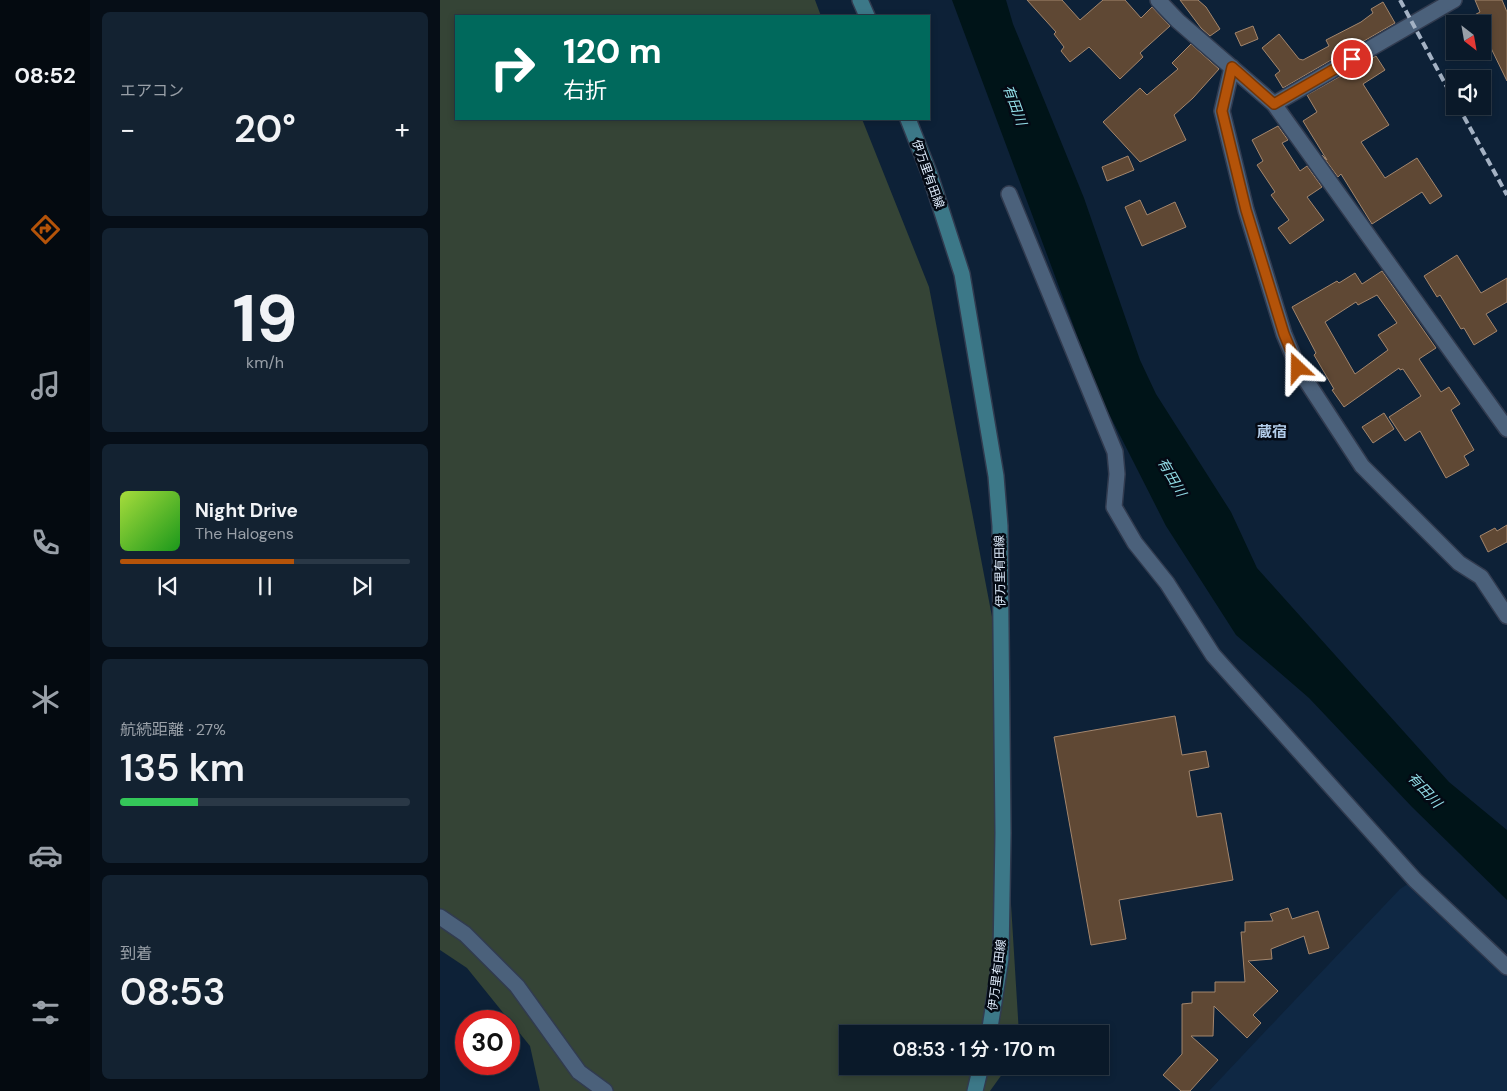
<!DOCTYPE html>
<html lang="ja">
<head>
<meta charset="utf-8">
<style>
	body { margin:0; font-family:"DM Sans","Noto Sans JP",sans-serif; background:#132231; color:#f1f3f6; height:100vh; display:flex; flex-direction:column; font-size:19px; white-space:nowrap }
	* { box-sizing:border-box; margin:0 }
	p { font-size:16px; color:#99a0a8 }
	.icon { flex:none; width:28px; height:28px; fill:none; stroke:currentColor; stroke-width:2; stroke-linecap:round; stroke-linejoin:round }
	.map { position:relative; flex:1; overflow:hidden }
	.side { display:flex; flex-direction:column; gap:12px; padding:12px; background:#060e17; width:350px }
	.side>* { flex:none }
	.guide { position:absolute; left:15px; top:15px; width:475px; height:105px; border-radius:0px; box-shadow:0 2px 8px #0003,0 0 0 1px #2a3846; background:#00695c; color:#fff; overflow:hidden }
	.needle { width:32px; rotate:149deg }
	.tools { position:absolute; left:1006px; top:15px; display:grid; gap:10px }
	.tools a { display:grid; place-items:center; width:45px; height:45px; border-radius:0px; background:#0a1929; box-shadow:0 2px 8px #0003,0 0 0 1px #2a3846; font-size:25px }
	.speed { position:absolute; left:15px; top:1010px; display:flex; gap:10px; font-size:25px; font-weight:700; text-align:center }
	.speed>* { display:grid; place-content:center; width:65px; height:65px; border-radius:50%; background:#0a1929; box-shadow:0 2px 8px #0003,0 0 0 1px #2a3846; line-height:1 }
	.speed .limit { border:8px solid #d22; background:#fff; color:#111 }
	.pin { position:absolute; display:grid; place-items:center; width:42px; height:42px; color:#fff; margin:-21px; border:2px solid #fff; border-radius:50%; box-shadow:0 1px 5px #0007 }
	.me { position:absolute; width:55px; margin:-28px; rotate:337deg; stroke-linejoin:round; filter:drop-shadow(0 0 4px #0008) }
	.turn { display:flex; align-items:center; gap:18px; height:105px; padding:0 25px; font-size:22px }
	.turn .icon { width:65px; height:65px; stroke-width:2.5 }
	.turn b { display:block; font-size:35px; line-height:42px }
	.big { font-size:38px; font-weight:600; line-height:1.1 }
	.side .tile { flex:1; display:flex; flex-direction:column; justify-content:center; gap:8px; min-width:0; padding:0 18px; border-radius:8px; background:#132231 }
	.side .dial { align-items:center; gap:0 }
	.dial b { font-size:65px; line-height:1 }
	.song { display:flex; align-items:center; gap:15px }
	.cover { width:60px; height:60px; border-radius:8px; background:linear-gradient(135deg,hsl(80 70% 55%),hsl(120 70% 35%)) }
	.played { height:5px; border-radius:2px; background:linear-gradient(90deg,#b45309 60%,#2a3846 60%) }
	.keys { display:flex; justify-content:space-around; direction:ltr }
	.heat { display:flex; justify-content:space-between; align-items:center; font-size:28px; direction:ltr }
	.charge { height:8px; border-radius:4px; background:linear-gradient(90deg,#34c759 27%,#2a3846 0) }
	.trip { position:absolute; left:399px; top:1025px; width:270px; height:50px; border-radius:0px; background:#0a1929; box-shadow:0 2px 8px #0003,0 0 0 1px #2a3846; font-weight:600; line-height:50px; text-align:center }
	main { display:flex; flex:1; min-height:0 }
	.tabs { display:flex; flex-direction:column; width:90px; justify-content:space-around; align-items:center; background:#040a10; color:#99a0a8 }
	.tabs .icon { width:35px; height:35px }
	.tabs .on { color:#b45309 }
	.tabs b { font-size:22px; color:#f1f3f6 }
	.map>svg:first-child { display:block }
	.built { fill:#0f2844 }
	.green { fill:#354436 }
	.water { fill:#001418 }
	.building { fill:#5f4834; stroke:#a3866d; fill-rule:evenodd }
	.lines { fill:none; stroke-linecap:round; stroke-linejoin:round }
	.minor-casing { stroke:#313b4f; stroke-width:18 }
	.secondary-casing { stroke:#313b4f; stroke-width:18 }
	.minor { stroke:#4b617b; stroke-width:15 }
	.secondary { stroke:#3c7888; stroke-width:15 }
	.rail { stroke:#a4b2c4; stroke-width:4; stroke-dasharray:8 4; stroke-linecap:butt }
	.route-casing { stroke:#753606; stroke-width:12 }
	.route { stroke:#b45309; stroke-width:9 }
	.labels { text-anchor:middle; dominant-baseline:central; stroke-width:5; stroke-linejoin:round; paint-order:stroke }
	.street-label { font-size:12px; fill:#deebfb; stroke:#040a14 }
	.water-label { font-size:14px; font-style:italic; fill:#91dbe5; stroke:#040a14 }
	.quarter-label { font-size:15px; font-weight:bold; fill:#b2cce9; stroke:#040a14 }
</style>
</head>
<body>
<main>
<nav class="tabs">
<b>08:52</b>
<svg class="icon on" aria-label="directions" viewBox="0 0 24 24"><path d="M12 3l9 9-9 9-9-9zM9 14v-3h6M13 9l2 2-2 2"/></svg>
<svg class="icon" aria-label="music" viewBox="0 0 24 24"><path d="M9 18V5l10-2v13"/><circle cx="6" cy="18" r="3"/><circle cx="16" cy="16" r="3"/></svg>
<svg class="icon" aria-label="phone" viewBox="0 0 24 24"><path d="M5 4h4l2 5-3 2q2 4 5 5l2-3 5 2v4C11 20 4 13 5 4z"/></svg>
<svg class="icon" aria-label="climate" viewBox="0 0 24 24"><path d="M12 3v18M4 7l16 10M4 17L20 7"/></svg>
<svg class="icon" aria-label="car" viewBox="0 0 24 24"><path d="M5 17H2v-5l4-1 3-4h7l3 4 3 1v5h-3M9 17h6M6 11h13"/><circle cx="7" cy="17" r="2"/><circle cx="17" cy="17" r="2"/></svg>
<svg class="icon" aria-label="filters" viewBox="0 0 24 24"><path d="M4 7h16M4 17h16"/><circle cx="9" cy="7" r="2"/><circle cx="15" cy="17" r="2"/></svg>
</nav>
<section class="side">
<div class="tile"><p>エアコン</p>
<div class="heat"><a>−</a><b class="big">20°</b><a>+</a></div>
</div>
<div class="tile dial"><b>19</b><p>km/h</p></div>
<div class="tile">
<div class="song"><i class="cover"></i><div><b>Night Drive</b><p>The Halogens</p></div></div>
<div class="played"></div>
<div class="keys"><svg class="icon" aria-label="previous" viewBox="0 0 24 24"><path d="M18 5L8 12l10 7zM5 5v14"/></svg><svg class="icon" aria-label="pause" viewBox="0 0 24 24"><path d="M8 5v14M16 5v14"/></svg><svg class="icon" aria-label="next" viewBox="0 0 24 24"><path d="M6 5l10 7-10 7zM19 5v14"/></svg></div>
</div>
<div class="tile"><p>航続距離 · 27%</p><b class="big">135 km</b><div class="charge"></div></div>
<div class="tile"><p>到着</p><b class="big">08:53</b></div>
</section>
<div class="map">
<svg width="1067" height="1091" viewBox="0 0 1067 1091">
	<rect width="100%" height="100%" fill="#0d2137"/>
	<path class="built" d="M971,882l96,91v118h-298l191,-202z"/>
	<path class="green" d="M0,0h375l6,16h-365v103h406l67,168 65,340 25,407h-171v32h160l-18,25h-450l-10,-45 -63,-78 -27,-18z"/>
	<path class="water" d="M512,0h54l7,24 71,174 56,162 16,34 75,118 26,56 192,214 58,48v70l-95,-93 -103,-109 -73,-63 -70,-109 -67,-132z"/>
	<path class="building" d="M587,0h35l18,20 23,-20h22l16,18 11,-11 18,19 -30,27 3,4 -23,22 -31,-32 -19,15 -9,-11 3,-4 -10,-13 2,-2z
		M740,0h18l8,7 14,22 -10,7 -9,-8z
		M1035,0h27l5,12v69l-18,-37 -7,4v-24h-24l22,-12z
		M943,2l12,21 -112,65 -8,-13 5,-4 -18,-23 17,-14 20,25 4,1 26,-14 -3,-6 35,-18 12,-9 -2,-4z
		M813,26l5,13 -17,7 -6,-13z
		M751,44l28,25 -26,29 -19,17 12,25 -46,22 -37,-40 37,-34 7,7 31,-26 -6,-6z
		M936,56l9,14 -22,14 26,41 -28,17 24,36 32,-20 25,38 -12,8 -8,-12 -50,32 -31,-50 -3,3 -16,-22 5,5 -24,-39 14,-9 -10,-17z
		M838,126l10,14 -6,3 18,28 7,-5 15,21 -15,10 17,23 -34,24 -12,-16 11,-8 -18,-25 4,-3 -18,-27 6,-4 -11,-21z
		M688,156l6,14 -27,11 -5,-14z
		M700,200l7,15 28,-13 11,25 -44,19 -17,-39z
		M1017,255l24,38 26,-15v24l-21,12 11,17 -23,14 -10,-17 -3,1 -21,-34 -3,2 -13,-21z
		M942,271l54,77 -17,11 22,33 8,-5 11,17 -9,6 23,40 -10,6 5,9 -23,13 -26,-47 -15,10 -16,-24 32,-21 -18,-27 -3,1 -1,-2 -55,39 -12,-17 2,-1 -20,-34 2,-2 -24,-46 45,-26 2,2 16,-10 7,11zM937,295l20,28 -19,12 10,15 -33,24 -30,-52 31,-20 2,3z
		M944,413l10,16 -21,14 -11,-16z
		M1067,525v17l-19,10 -8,-16 15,-8 2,3z
		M735,716l7,39 24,-4 3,16 -20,4 8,46 24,-4 12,67 -114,20 7,39 -35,6 -37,-208z
		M848,908l4,11 26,-8 11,37 -20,6 -5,-18 -33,13 1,10 -24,2 30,30 -25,24 8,8 -14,15 -33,-32 -1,30h-22l27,24 -28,31h-9l-18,-16 19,-21v-50l10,-1v-11h23v-10h30l-4,-50h4v-10l28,-1 -3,-7z"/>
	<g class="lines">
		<g class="minor-casing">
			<path id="minor" d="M718,0l20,21 96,83 233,325
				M792,67l-10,44 24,99 38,124 14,34 64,98 97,97 22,14 26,39
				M834,104l180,-104
				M569,194l106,258 2,22 -3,33 21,36 32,40 46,72 202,225 92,87
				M0,917l25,17 52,52 62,86 26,19"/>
		</g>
		<g class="secondary-casing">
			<path id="secondary" d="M420,0l7,16
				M468,119l22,56 32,99 34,202 4,50 3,307 -2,125 -12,76
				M535,1091l6,-25"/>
		</g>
		<use href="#minor" class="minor"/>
		<use href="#secondary" class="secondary"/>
		<path class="rail" d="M960,0l55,102
			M1018,106l49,89"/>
	</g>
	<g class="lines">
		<g class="route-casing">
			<path id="route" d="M858,368l-14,-34 -38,-124 -24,-99 10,-44 42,37 78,-45"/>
		</g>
		<use href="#route" class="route"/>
	</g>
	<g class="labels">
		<g class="street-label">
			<text transform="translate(488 174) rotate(70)">伊万里有田線</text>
			<text transform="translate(560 571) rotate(-91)">伊万里有田線</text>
			<text transform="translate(557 975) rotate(-83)">伊万里有田線</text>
		</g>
		<g class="water-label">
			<text transform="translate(575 105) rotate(70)">有田川</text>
			<text transform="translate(732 477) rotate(60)">有田川</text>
			<text transform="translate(985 790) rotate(47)">有田川</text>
		</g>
		<g class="quarter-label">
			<text x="832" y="432">蔵宿</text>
		</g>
	</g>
</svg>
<div class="tools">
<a><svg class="needle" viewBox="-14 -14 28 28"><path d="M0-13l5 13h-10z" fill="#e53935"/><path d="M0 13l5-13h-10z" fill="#99a0a8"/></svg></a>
<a><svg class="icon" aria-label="sound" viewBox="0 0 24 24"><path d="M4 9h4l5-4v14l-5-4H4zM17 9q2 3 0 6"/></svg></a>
</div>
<div class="speed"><div class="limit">30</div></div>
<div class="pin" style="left:912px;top:59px;background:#d93025"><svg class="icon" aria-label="arrive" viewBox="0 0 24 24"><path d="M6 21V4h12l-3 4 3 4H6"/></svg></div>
<svg class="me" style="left:858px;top:368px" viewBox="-20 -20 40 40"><path d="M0-17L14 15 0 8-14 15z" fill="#b45309" stroke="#fff" stroke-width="4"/></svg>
<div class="trip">08:53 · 1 分 · 170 m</div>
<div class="guide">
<div class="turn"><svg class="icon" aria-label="right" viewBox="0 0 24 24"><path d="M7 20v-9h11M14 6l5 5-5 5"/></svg><div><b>120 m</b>右折</div></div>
</div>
</div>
</main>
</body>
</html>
